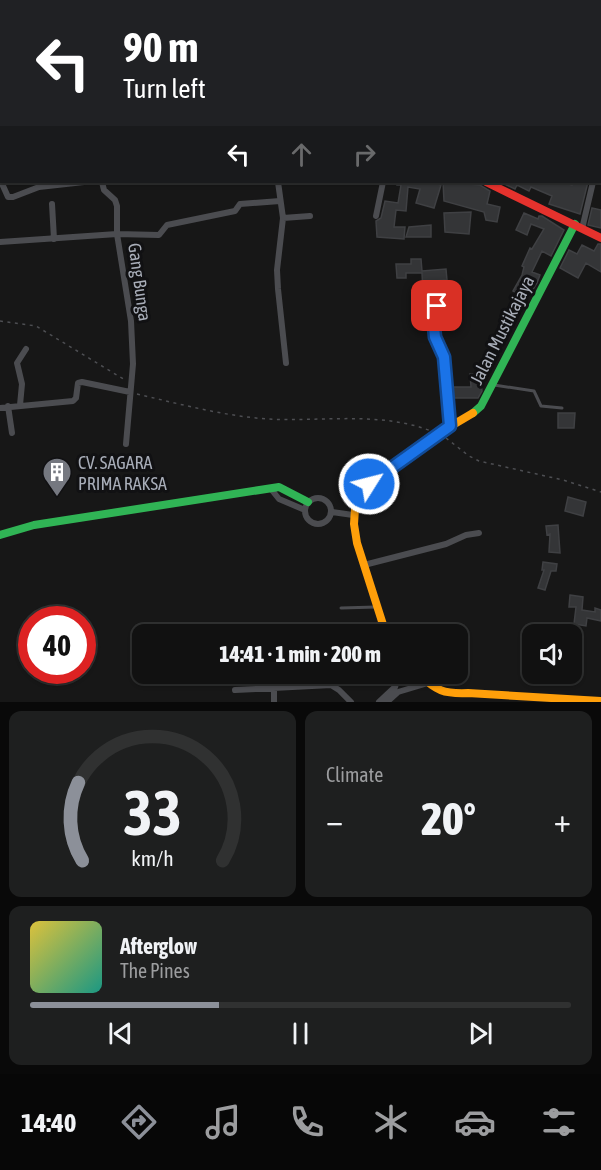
<!DOCTYPE html>
<html lang="en">
<head>
<meta charset="utf-8">
<style>
	body { margin:0; font-family:"Asap Condensed",sans-serif; background:#1e1f1f; color:#f1f3f6; height:100vh; display:flex; flex-direction:column; font-size:22px; white-space:nowrap }
	* { box-sizing:border-box; margin:0 }
	p { font-size:20px; color:#9c9d9f }
	.icon { flex:none; width:33px; height:33px; fill:none; stroke:currentColor; stroke-width:2; stroke-linecap:round; stroke-linejoin:round }
	.map { position:relative; height:702px; overflow:hidden }
	.panel { display:flex; flex-direction:column; gap:9px; padding:9px; background:#090909; flex:1 }
	.panel>* { flex:none }
	.banner { position:absolute; left:0px; top:0px; width:602px; height:183px; box-shadow:0 2px 4px #0004,0 0 0 2px #303131; background:#202124; color:#fff; overflow:hidden }
	.tools { position:absolute; left:522px; top:624px; display:grid; gap:12px }
	.tools a { display:grid; place-items:center; width:60px; height:60px; border-radius:12px; background:#111; box-shadow:0 2px 4px #0004,0 0 0 2px #303131; font-size:30px }
	.speed { position:absolute; left:18px; top:606px; display:flex; gap:12px; font-size:30px; font-weight:700; text-align:center }
	.speed>* { display:grid; place-content:center; width:78px; height:78px; border-radius:50%; background:#111; box-shadow:0 2px 4px #0004,0 0 0 2px #303131; line-height:1 }
	.speed .limit { border:9px solid #d22; background:#fff; color:#111 }
	.pin { position:absolute; display:grid; place-items:center; width:51px; height:51px; color:#fff; margin:-26px; border-radius:12px; box-shadow:0 3px 9px #0006 }
	.me { position:absolute; width:66px; margin:-33px; rotate:54deg; stroke-linejoin:round; filter:drop-shadow(0 0 4px #0008) }
	.turn { display:flex; align-items:center; gap:21px; height:126px; padding:0 24px; font-size:27px }
	.turn .icon { width:78px; height:78px; stroke-width:2.5 }
	.turn b { display:block; font-size:42px; line-height:51px }
	.lanes { display:flex; align-items:center; height:57px; padding:0 24px; background:#0003; justify-content:center; gap:30px; direction:ltr }
	.lanes .off { opacity:.35 }
	.big { font-size:45px; font-weight:800; line-height:1.1 }
	.panel .tile { flex:1; display:flex; flex-direction:column; justify-content:center; gap:9px; min-width:0; padding:0 21px; border-radius:12px; background:#1e1f1f }
	.panel .dial { align-items:center; gap:0 }
	.dial svg { height:156px; overflow:visible; fill:none; stroke:#303131; stroke-width:7; stroke-linecap:round; text-anchor:middle }
	.dial text { fill:#f1f3f6; stroke:none }
	.song { display:flex; align-items:center; gap:18px }
	.cover { width:72px; height:72px; border-radius:9px; background:linear-gradient(135deg,hsl(50 70% 55%),hsl(170 70% 35%)) }
	.played { height:6px; border-radius:3px; background:linear-gradient(90deg,#8c9099 35%,#303131 35%) }
	.keys { display:flex; justify-content:space-around; direction:ltr }
	.heat { display:flex; justify-content:space-between; align-items:center; font-size:33px; direction:ltr }
	.panel .tiles { flex:1; display:grid; gap:9px; grid-template-columns:1fr 1fr }
	.tile:last-child { grid-column:span 2 }
	.trip { position:absolute; left:132px; top:624px; width:336px; height:60px; border-radius:12px; background:#111; box-shadow:0 2px 4px #0004,0 0 0 2px #303131; font-weight:800; line-height:60px; text-align:center }
	.dock { display:flex; height:96px; justify-content:space-around; align-items:center; background:#070707; color:#9c9d9f }
	.dock .icon { width:42px; height:42px }
	.dock .current { color:#8c9099 }
	.dock b { font-size:27px; color:#f1f3f6 }
	.map>svg:first-child { display:block }
	.building { fill:#343537; stroke:#3f4043; stroke-width:1.5 }
	.lines { fill:none; stroke-linecap:round; stroke-linejoin:round }
	.path { stroke:#4d4e52; stroke-width:1.5; stroke-dasharray:3 4.5; stroke-linecap:butt }
	.lane { stroke:#4b4c50; stroke-width:3 }
	.street { stroke:#4b4c50; stroke-width:6 }
	.fast { stroke:#30b455; stroke-width:8 }
	.slow { stroke:#ff9f0a; stroke-width:8 }
	.jam { stroke:#e5322d; stroke-width:8 }
	.route-casing { stroke:#114b97; stroke-width:15 }
	.route { stroke:#1a73e8; stroke-width:10 }
	.labels { text-anchor:middle; dominant-baseline:central; stroke-width:6; stroke-linejoin:round; paint-order:stroke }
	.street-label { font-size:18px; fill:#a8adb8; stroke:#111113 }
	.poi-label { font-size:18px; fill:#a8adb8; stroke:#111113; text-anchor:start }
</style>
</head>
<body>
<div class="map">
<svg width="601" height="702" viewBox="0 0 601 702">
	<rect width="100%" height="100%" fill="#171717"/>
	<path class="building" d="M397,182h33l11,3 -7,23 -18,-5 4,-14 -12,-2 -2,24 -10,-1 -2,17h11l-1,12 -27,-2 -1,-16 5,-3 4,-17 13,2 3,-18h-4z
		M443,182l37,3 10,6 -3,13 13,3 -3,15 -11,-2 -2,-8 -40,-11z
		M500,182h62l10,3 1,-3h15l-8,32 -31,-10 3,-8 -21,-9 -2,4 -12,-6 -2,4z
		M592,208l9,2v18l-13,-3z
		M471,212l-2,22 -24,-2 -1,-19z
		M524,213l14,6 1,-3h3l22,14 -13,26 -9,-5 -10,21 8,3 -3,8 -10,16 -14,-8 9,-16 2,-8 -2,-1 8,-18 2,1 12,-20 -13,-5 -4,11 -11,-5z
		M431,225v12h-25l3,-10z
		M598,244h3v28l-15,-9 -8,15 -18,-10 9,-18 8,4 5,-9 12,6z
		M411,259h10l1,12 24,-2 1,11 -12,1 2,10 -14,2 -1,-20h-16v5h-9l-1,-14h15z
		M470,374h10l2,17 -4,7h-24l-2,-11h19z
		M558,413h17l-1,15h-16z
		M568,497l18,5 -3,14 -18,-5z
		M558,525l2,28 -11,-1 1,-18 -3,1 -1,-9z
		M543,562l14,2 -1,7h-5l-6,19 -7,-2 6,-18h-2z
		M570,595l13,2 -1,13 13,2v-4l6,2v11l-14,-3 -1,8 -12,-2 2,-17h-7z"/>
	<g class="lines">
		<path class="path" d="M0,321l36,5 89,54
			M137,394c43,10 86,22 131,25 53,3 112,-8 163,12
			M446,438l23,18 10,5 84,19 38,12"/>
		<path class="lane" d="M494,385l40,6 7,15 21,2
			M341,608l35,-1"/>
		<path class="street" d="M78,0l1,2
			M420,0l1,2
			M568,0l1,2
			M318,2v-2
			M600,35h1
			M0,127h2
			M600,148l1,-3
			M0,179l8,18h5l26,-10 45,-5
			M102,182l2,8 11,10 2,6v28l14,87 2,43 -7,80
			M278,182l5,36 -6,52 1,19 8,74
			M52,204l2,35
			M376,216l7,-34
			M283,218l27,-2
			M582,229l11,-47
			M0,242l117,-8 42,1 8,-10 68,-14 5,-7 40,-3
			M437,306l-3,21 1,10 9,20 6,69
			M20,405l2,-21 -5,-21 9,-14
			M8,406l4,27
			M0,408l73,-7 3,-3 2,-15 4,-1 48,10
			M271,489l8,10 26,11
			M305 511a13 13 0 1 1 26 0a13 13 0 1 1-26 0Z
			M332,512l21,3
			M364,565l82,-21 20,-9 13,-2
			M274,688v14
			M235,690l96,-5 8,5 12,12
			M379,702l16,-15 4,-13
			M387,702l11,-10 30,-9"/>
		<path class="fast" d="M0,37l2,1
			M473,413l8,-7 94,-182
			M0,535l34,-10 245,-38 29,15"/>
		<path class="slow" d="M386,634l-29,-91 -3,-19 1,-15 5,-13 17,-19 69,-48 27,-16
			M419,674c17,17 25,20 49,19l133,8"/>
		<path class="jam" d="M486,182l115,56"/>
	</g>
	<g class="lines">
		<g class="route-casing">
			<path id="route" d="M369,484l81,-58 -6,-69 -9,-20 -1,-10 3,-21"/>
		</g>
		<use href="#route" class="route"/>
	</g>
	<defs>
		<g id="building-pin" transform="scale(1.5)"><path d="M0 17L-7.5 6A9.5 9.5 0 1 1 7.5 6Z" fill="#757880" stroke="#111113"/><path d="M-4-6H4V6H1V3H-1V6H-4ZM-2.5-4.3h1.7v1.8h-1.7ZM.8-4.3h1.7v1.8H.8ZM-2.5-1h1.7V.8h-1.7ZM.8-1h1.7V.8H.8Z" fill="#fff"/></g>
	</defs>
	<g fill-rule="evenodd">
		<use href="#building-pin" x="57" y="472"/>
	</g>
	<g class="labels">
		<g class="street-label">
			<text transform="translate(140 282) rotate(82)">Gang Bunga</text>
			<text transform="translate(502 330) rotate(-63)">Jalan Mustikajaya</text>
		</g>
		<g class="poi-label">
			<text x="78" y="462">CV. SAGARA<tspan x="78" dy="21">PRIMA RAKSA</tspan></text>
		</g>
	</g>
</svg>
<div class="tools">
<a><svg class="icon" aria-label="sound" viewBox="0 0 24 24"><path d="M4 9h4l5-4v14l-5-4H4zM17 9q2 3 0 6"/></svg></a>
</div>
<div class="speed"><div class="limit">40</div></div>
<div class="pin" style="left:437px;top:306px;background:#d93025"><svg class="icon" aria-label="arrive" viewBox="0 0 24 24"><path d="M6 21V4h12l-3 4 3 4H6"/></svg></div>
<svg class="me" style="left:369px;top:484px" viewBox="-20 -20 40 40"><circle r="17" fill="#1a73e8" stroke="#fff" stroke-width="3"/><path d="M0-11L8 9 0 5-8 9z" fill="#fff"/></svg>
<div class="trip">14:41 · 1 min · 200 m</div>
<div class="banner">
<div class="turn"><svg class="icon" aria-label="left" viewBox="0 0 24 24"><path d="M17 20v-9H6M10 6l-5 5 5 5"/></svg><div><b>90 m</b>Turn left</div></div>
<div class="lanes"><svg class="icon" aria-label="left" viewBox="0 0 24 24"><path d="M17 20v-9H6M10 6l-5 5 5 5"/></svg><svg class="icon off" aria-label="ahead" viewBox="0 0 24 24"><path d="M12 20V5M6 11l6-6 6 6"/></svg><svg class="icon off" aria-label="right" viewBox="0 0 24 24"><path d="M7 20v-9h11M14 6l5 5-5 5"/></svg></div>
</div>
</div>
<section class="panel">
<div class="tiles">
<div class="tile dial"><svg viewBox="0 0 100 80">
<path d="M14 69A42 42 0 1 1 86 69"/>
<path d="M14 69A42 42 0 0 1 12 29" stroke="#8c9099"/>
<text x="50" y="56" font-size="32" font-weight="700">33</text>
<text x="50" y="72" font-size="11">km/h</text>
</svg></div>
<div class="tile"><p>Climate</p>
<div class="heat"><a>−</a><b class="big">20°</b><a>+</a></div>
</div>
<div class="tile">
<div class="song"><i class="cover"></i><div><b>Afterglow</b><p>The Pines</p></div></div>
<div class="played"></div>
<div class="keys"><svg class="icon" aria-label="previous" viewBox="0 0 24 24"><path d="M18 5L8 12l10 7zM5 5v14"/></svg><svg class="icon" aria-label="pause" viewBox="0 0 24 24"><path d="M8 5v14M16 5v14"/></svg><svg class="icon" aria-label="next" viewBox="0 0 24 24"><path d="M6 5l10 7-10 7zM19 5v14"/></svg></div>
</div>
</div>
</section>
<nav class="dock">
<b>14:40</b>
<svg class="icon current" aria-label="directions" viewBox="0 0 24 24"><path d="M12 3l9 9-9 9-9-9zM9 14v-3h6M13 9l2 2-2 2"/></svg>
<svg class="icon" aria-label="music" viewBox="0 0 24 24"><path d="M9 18V5l10-2v13"/><circle cx="6" cy="18" r="3"/><circle cx="16" cy="16" r="3"/></svg>
<svg class="icon" aria-label="phone" viewBox="0 0 24 24"><path d="M5 4h4l2 5-3 2q2 4 5 5l2-3 5 2v4C11 20 4 13 5 4z"/></svg>
<svg class="icon" aria-label="climate" viewBox="0 0 24 24"><path d="M12 3v18M4 7l16 10M4 17L20 7"/></svg>
<svg class="icon" aria-label="car" viewBox="0 0 24 24"><path d="M5 17H2v-5l4-1 3-4h7l3 4 3 1v5h-3M9 17h6M6 11h13"/><circle cx="7" cy="17" r="2"/><circle cx="17" cy="17" r="2"/></svg>
<svg class="icon" aria-label="filters" viewBox="0 0 24 24"><path d="M4 7h16M4 17h16"/><circle cx="9" cy="7" r="2"/><circle cx="15" cy="17" r="2"/></svg>
</nav>
</body>
</html>
